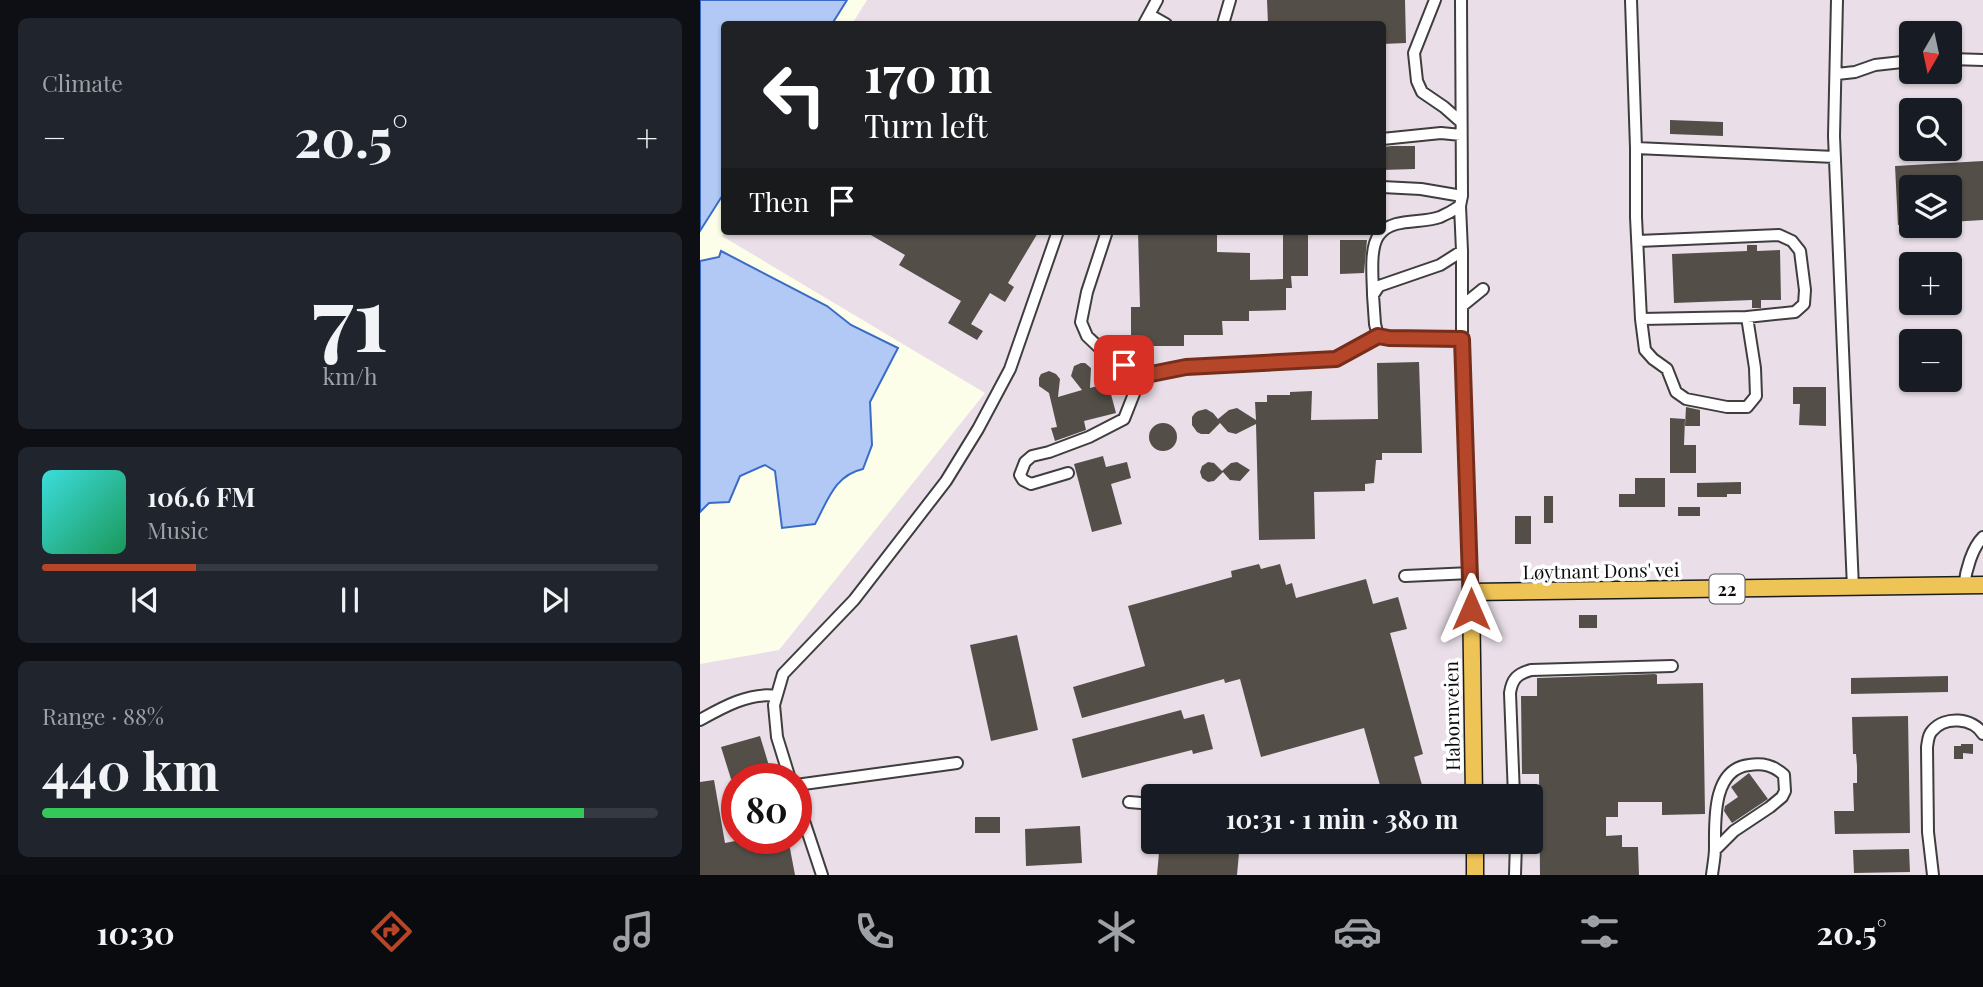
<!DOCTYPE html>
<html lang="en">
<head>
<meta charset="utf-8">
<style>
	body { margin:0; font-family:"Playfair Display",serif; background:#20242c; color:#f1f3f6; height:100vh; display:flex; flex-direction:column; font-size:26px; white-space:nowrap }
	* { box-sizing:border-box; margin:0 }
	p { font-size:23px; color:#9ea1a6 }
	.icon { flex:none; width:38px; height:38px; fill:none; stroke:currentColor; stroke-width:2; stroke-linecap:round; stroke-linejoin:round }
	.map { position:relative; flex:1; overflow:hidden }
	.panel { display:flex; flex-direction:column; gap:18px; padding:18px; background:#0d0f14; width:700px }
	.panel>* { flex:none }
	.guide { position:absolute; left:21px; top:21px; width:665px; height:214px; border-radius:7px; box-shadow:0 2px 5px #0004; background:#202124; color:#fff; overflow:hidden }
	.needle { width:46px; rotate:189deg }
	.tools { position:absolute; left:1199px; top:21px; display:grid; gap:14px }
	.tools a { display:grid; place-items:center; width:63px; height:63px; border-radius:7px; background:#171b24; box-shadow:0 2px 5px #0004; font-size:35px }
	.speed { position:absolute; left:21px; top:763px; display:flex; gap:14px; font-size:35px; font-weight:700; text-align:center }
	.speed>* { display:grid; place-content:center; width:91px; height:91px; border-radius:50%; background:#171b24; box-shadow:0 2px 5px #0004; line-height:1 }
	.speed .limit { border:10px solid #d22; background:#fff; color:#111 }
	.pin { position:absolute; display:grid; place-items:center; width:60px; height:60px; color:#fff; margin:-30px; border-radius:14px; box-shadow:0 4px 10px #0006 }
	.me { position:absolute; width:77px; margin:-38px; rotate:0deg; stroke-linejoin:round; filter:drop-shadow(0 0 5px #0008) }
	.turn { display:flex; align-items:center; gap:24px; height:147px; padding:0 28px; font-size:32px }
	.turn .icon { width:91px; height:91px; stroke-width:2.5 }
	.turn b { display:block; font-size:49px; line-height:60px }
	.then { display:flex; align-items:center; height:66px; padding:0 28px; background:#0003; gap:14px; font-size:26px }
	.big { font-size:52px; font-weight:700; line-height:1.1 }
	.panel .widget { flex:1; display:flex; flex-direction:column; justify-content:center; gap:10px; min-width:0; padding:0 24px; border-radius:10px; background:#20242c }
	.panel .dial { align-items:center; gap:0 }
	.dial b { font-size:91px; line-height:1 }
	.song { display:flex; align-items:center; gap:21px }
	.cover { width:84px; height:84px; border-radius:10px; background:linear-gradient(135deg,hsl(180 70% 55%),hsl(150 70% 35%)) }
	.played { height:7px; border-radius:4px; background:linear-gradient(90deg,#b54629 25%,#363941 25%) }
	.keys { display:flex; justify-content:space-around; direction:ltr }
	.heat { display:flex; justify-content:space-between; align-items:center; font-size:38px; direction:ltr }
	.charge { height:10px; border-radius:5px; background:linear-gradient(90deg,#34c759 88%,#363941 0) }
	.trip { position:absolute; left:441px; top:784px; width:402px; height:70px; border-radius:7px; background:#171b24; box-shadow:0 2px 5px #0004; font-weight:700; line-height:70px; text-align:center }
	.tab-bar { display:flex; height:112px; justify-content:space-around; align-items:center; background:#090b0e; color:#9ea1a6 }
	.tab-bar .icon { width:49px; height:49px }
	.tab-bar .current { color:#b54629 }
	.tab-bar b { font-size:32px; color:#f1f3f6 }
	main { display:flex; flex:1; min-height:0 }
	.map>svg:first-child { display:block }
	.industrial { fill:#eadfe8; fill-rule:evenodd }
	.water { fill:#b1c9f4; stroke:#3a6bc8; stroke-width:2 }
	.building { fill:#534f48 }
	.lines { fill:none; stroke-linecap:round; stroke-linejoin:round }
	.minor-casing { stroke:#3e3e3e; stroke-width:14 }
	.highway-casing { stroke:#1c1c1c; stroke-width:19 }
	.minor { stroke:#fff; stroke-width:10 }
	.highway { stroke:#efc457; stroke-width:16 }
	.route-casing { stroke:#762e1b; stroke-width:18 }
	.route { stroke:#b54629; stroke-width:12 }
	.labels { text-anchor:middle; dominant-baseline:central; stroke-width:7; stroke-linejoin:round; paint-order:stroke }
	.shield { fill:#fff; stroke:#545454; stroke-width:2 }
	.shield-label { font-size:18px; font-weight:bold; fill:#0b0b0b }
	.street-label { font-size:19px; fill:#0b0b0b; stroke:#fff }
</style>
</head>
<body>
<main>
<section class="panel">
<div class="widget"><p>Climate</p>
<div class="heat"><a>−</a><b class="big">20.5°</b><a>+</a></div>
</div>
<div class="widget dial"><b>71</b><p>km/h</p></div>
<div class="widget">
<div class="song"><i class="cover"></i><div><b>106.6 FM</b><p>Music</p></div></div>
<div class="played"></div>
<div class="keys"><svg class="icon" aria-label="previous" viewBox="0 0 24 24"><path d="M18 5L8 12l10 7zM5 5v14"/></svg><svg class="icon" aria-label="pause" viewBox="0 0 24 24"><path d="M8 5v14M16 5v14"/></svg><svg class="icon" aria-label="next" viewBox="0 0 24 24"><path d="M6 5l10 7-10 7zM19 5v14"/></svg></div>
</div>
<div class="widget"><p>Range · 88%</p><b class="big">440 km</b><div class="charge"></div></div>
</section>
<div class="map">
<svg width="1283" height="875" viewBox="0 0 1283 875">
	<rect width="100%" height="100%" fill="#fdfeea"/>
	<path class="industrial" d="M167,0h1116v875h-1283v-211l79,-14 206,-257 -263,-157 3,-5h657v-207h-530zM1211,33h39v39h-39zM1211,110h39v39h-39zM1211,187h39v39h-39zM1211,264h39v39h-39zM1211,341h39v39h-39zM37,779h59v59h-59zM453,796h378v46h-378z"/>
	<path class="water" d="M0,0h147l-15,24h-108v169l-24,38z
		M21,251l106,55 24,19 47,23 -28,54 2,43 -9,24c-28,6 -35,31 -48,55l-33,4 -7,-57 -10,-6 -25,11 -11,26 -20,1 -9,9v-251l19,-4z"/>
	<path class="building" d="M567,0h138l1,43 -24,1v-20h-114z
		M970,120l53,2v14l-53,-2z
		M692,146h23v23l-33,1v-23z
		M1283,161v59l-33,2v-35h-39v37l-13,1 -3,-59z
		M164,231h175l-31,52 6,4 -9,15 -15,-9 -19,31 12,7 -6,9 -29,-17 13,-22 -62,-36 6,-10z
		M438,231h79v21l33,1v27l33,-1v-44l25,-1v42h-17l1,12h-6v22l-37,1v10h-27l1,14h-39v11h-44v-9h-9v-30h9z
		M640,240h27l-3,33 -24,1z
		M1047,245h10v6l23,-1 1,50h-20v8h-9v-8l-78,3 -2,-49 75,-3z
		M719,362l3,91h-40v7h-6l-2,23 -9,1v7l-51,1 1,47 -56,1 -3,-116 -20,10 -8,-2 -8,-9 -11,11h-8l-4,-2 -5,-7v-8l3,-4 3,-2 8,-2 7,4 5,6 11,-9 8,-2 19,12 -1,-18h12v-7h23v-3l22,-1 -1,29 67,-1 -1,-56z
		M381,363h4l6,5 -1,20 18,-5 8,30 -32,8 2,9 -31,11 -4,-13 6,-1 -8,-34 -10,-7v-8l2,-4 8,-3 7,3 4,5 -2,18 24,-7 -11,-14 3,-10z
		M1093,387h33v39l-27,-1 1,-21h-7z
		M986,407l14,3v16h-15z
		M970,418l15,1 -1,26h12v28h-26z
		M449 437a14 14 0 1 1 28 0a14 14 0 1 1-28 0Z
		M403,456l3,11 21,-5 4,16 -20,6 11,40 -30,8 -18,-68z
		M508,462l6,1 8,8 9,-8 6,-1 13,8 -10,11 -10,-1 -7,-8 -9,9 -6,1 -6,-4 -2,-6 2,-6z
		M935,478h30v29h-46v-13h16z
		M1041,482v12h-14v3h-30v-14z
		M844,496h9v27h-9z
		M978,507h22v9h-22z
		M815,516h16v28h-16z
		M559,564l2,5 19,-5 6,21 6,-2 4,15 70,-19 7,25 25,-7 9,32 -17,4 33,121 -9,3 8,28 -5,1 1,6 -16,4h-19l-19,-68 -103,29 -21,-78 -15,4 -1,-4 -142,39 -9,-31 72,-21 -17,-60 104,-29 -1,-6z
		M879,615h18v13h-18z
		M317,635l21,95 -47,11 -21,-96z
		M955,674l2,1v9l46,-1 2,131 -43,1v-13h-44v15h-12v19l16,-1v12h16l1,28h-99l-1,-101h-17l-1,-78h16v-18z
		M1248,676v16l-97,2v-16z
		M481,710l3,9 20,-5 9,35 -20,5 -1,-4 -110,28 -10,-39z
		M1208,716l2,117 -75,1 -1,-23h20l-1,-28h4v-17l-1,-12h-3l-1,-37z
		M60,736l13,43h-42l-10,-32z
		M1261,744h12v10l-10,-1v6h-9v-13h7z
		M1049,773l19,26 -36,24 -8,-12 1,-5 13,-9 -7,-10z
		M14,780l11,63 25,-5h38l7,37h-95v-93z
		M275,817h25v16h-25z
		M380,826l2,37 -56,3 -1,-37z
		M460,842h80l-3,33h-80z
		M1209,849l1,23 -56,1 -1,-23z"/>
	<g class="lines">
		<g class="minor-casing">
			<path id="minor" d="M735,0l-21,53 3,28 5,11 22,15 17,15
				M761,0l1,196 -2,10 2,45 -22,14 -61,21 -6,9 2,29 3,12 11,2 73,1
				M931,0l5,148v69l5,102 4,31 8,9 14,10 9,23 10,7 41,8h20l9,-11 -1,-28 -8,-51
				M1137,0l-3,136 19,452
				M450,15l16,9
				M444,24l13,-24
				M523,24l7,-24
				M1250,59l33,1
				M1137,74l18,-2 20,-7 36,-4
				M682,139l59,-6 20,2
				M936,148l199,9
				M682,187l39,2 41,7
				M407,231l-20,61 -6,30 6,14 20,19 34,21
				M938,241l141,-6 13,6 8,10 5,39 -1,14 -9,8 -48,5 -106,2
				M762,251v88l9,253
				M673,295c0,-16 -4,-47 6,-60 13,-18 43,-11 61,-18 7,-3 14,-7 20,-11
				M762,306l21,-17
				M368,473l-37,11 -8,-4 -3,-5 5,-13 7,-6 17,-4 40,-15 35,-18 17,-43 45,-9 150,-8 42,-23
				M705,576l66,-3
				M1264,586c2,-16 8,-38 19,-49
				M0,720c23,-13 50,-28 76,-24
				M90,779l-13,-42 -3,-32 9,-31 71,-74 92,-119 32,-52 32,-60 48,-138
				M96,785l161,-22
				M814,796l-4,-103c2,-14 7,-19 21,-23l141,-4
				M96,797l26,78
				M429,802l24,2
				M815,875l1,-33
				M1012,875c1,-9 3,-18 3,-27 0,-27 -3,-79 34,-83 14,-2 24,0 35,10l1,16 -3,6 -12,10 -36,24 -19,19
				M1233,875l-5,-43 -1,-85c1,-6 1,-12 5,-16 13,-16 41,-13 51,3"/>
		</g>
		<g class="highway-casing">
			<path id="highway" d="M774,796l-3,-204 512,-7
				M775,842v33"/>
		</g>
		<use href="#minor" class="minor"/>
		<use href="#highway" class="highway"/>
	</g>
	<g class="lines">
		<g class="route-casing">
			<path id="route" d="M424,365l17,11 45,-9 150,-8 42,-23 11,2 73,1 9,270"/>
		</g>
		<use href="#route" class="route"/>
	</g>
	<g class="labels">
		<rect class="shield" x="1009.5" y="574.5" width="35" height="29" rx="5"/>
		<g class="shield-label">
			<text x="1027" y="589">22</text>
		</g>
		<g class="street-label">
			<text transform="translate(901 570) rotate(-1)">Løytnant Dons' vei</text>
			<text transform="translate(751 716) rotate(-91)">Habornveien</text>
		</g>
	</g>
</svg>
<div class="tools">
<a><svg class="needle" viewBox="-14 -14 28 28"><path d="M0-13l5 13h-10z" fill="#e53935"/><path d="M0 13l5-13h-10z" fill="#9ea1a6"/></svg></a>
<a><svg class="icon" aria-label="search" viewBox="0 0 24 24"><circle cx="10" cy="10" r="6"/><path d="M15 15l6 6"/></svg></a>
<a><svg class="icon" aria-label="layers" viewBox="0 0 24 24"><path d="M12 4l9 5-9 5-9-5zM3 14l9 5 9-5"/></svg></a>
<a>+</a>
<a>−</a>
</div>
<div class="speed"><div class="limit">80</div></div>
<div class="pin" style="left:424px;top:365px;background:#d93025"><svg class="icon" aria-label="arrive" viewBox="0 0 24 24"><path d="M6 21V4h12l-3 4 3 4H6"/></svg></div>
<svg class="me" style="left:771px;top:609px" viewBox="-20 -20 40 40"><path d="M0-17L14 15 0 8-14 15z" fill="#b54629" stroke="#fff" stroke-width="4"/></svg>
<div class="trip">10:31 · 1 min · 380 m</div>
<div class="guide">
<div class="turn"><svg class="icon" aria-label="left" viewBox="0 0 24 24"><path d="M17 20v-9H6M10 6l-5 5 5 5"/></svg><div><b>170 m</b>Turn left</div></div>
<div class="then">Then<svg class="icon" aria-label="arrive" viewBox="0 0 24 24"><path d="M6 21V4h12l-3 4 3 4H6"/></svg></div>
</div>
</div>
</main>
<nav class="tab-bar">
<b>10:30</b>
<svg class="icon current" aria-label="directions" viewBox="0 0 24 24"><path d="M12 3l9 9-9 9-9-9zM9 14v-3h6M13 9l2 2-2 2"/></svg>
<svg class="icon" aria-label="music" viewBox="0 0 24 24"><path d="M9 18V5l10-2v13"/><circle cx="6" cy="18" r="3"/><circle cx="16" cy="16" r="3"/></svg>
<svg class="icon" aria-label="phone" viewBox="0 0 24 24"><path d="M5 4h4l2 5-3 2q2 4 5 5l2-3 5 2v4C11 20 4 13 5 4z"/></svg>
<svg class="icon" aria-label="climate" viewBox="0 0 24 24"><path d="M12 3v18M4 7l16 10M4 17L20 7"/></svg>
<svg class="icon" aria-label="car" viewBox="0 0 24 24"><path d="M5 17H2v-5l4-1 3-4h7l3 4 3 1v5h-3M9 17h6M6 11h13"/><circle cx="7" cy="17" r="2"/><circle cx="17" cy="17" r="2"/></svg>
<svg class="icon" aria-label="filters" viewBox="0 0 24 24"><path d="M4 7h16M4 17h16"/><circle cx="9" cy="7" r="2"/><circle cx="15" cy="17" r="2"/></svg>
<b>20.5°</b>
</nav>
</body>
</html>
